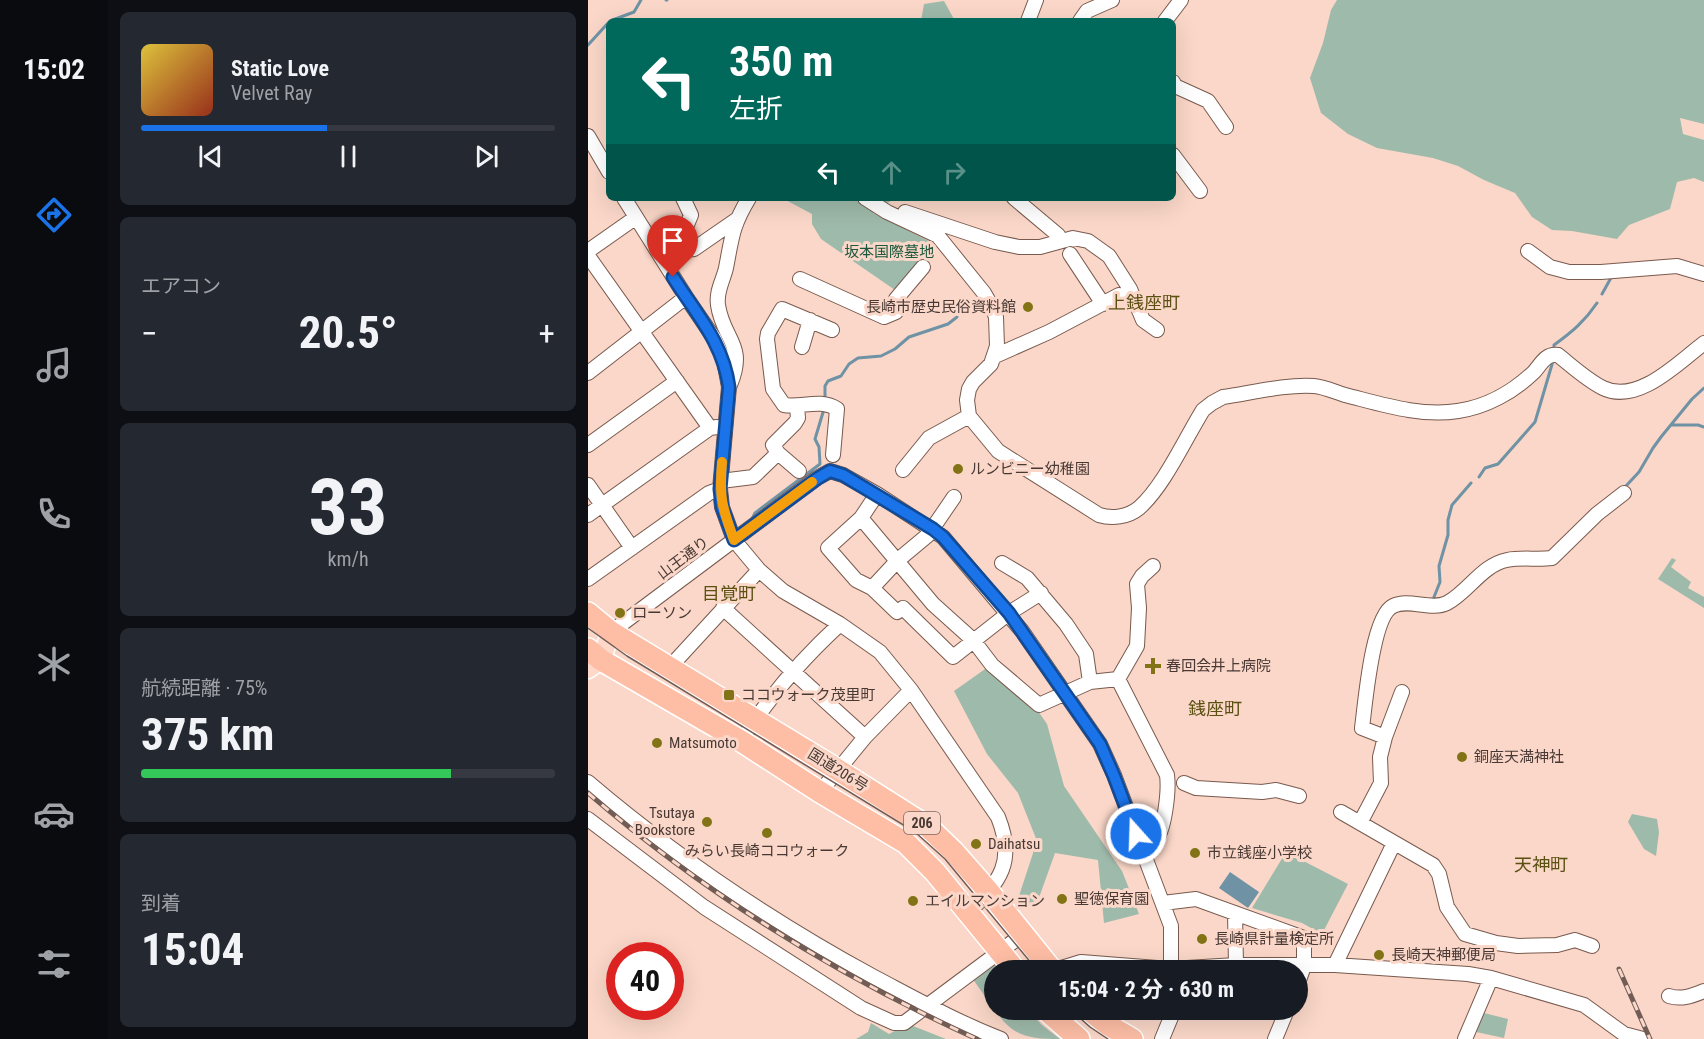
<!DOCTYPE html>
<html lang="ja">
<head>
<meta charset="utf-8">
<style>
	body { margin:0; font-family:"Roboto Condensed","Noto Sans JP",sans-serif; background:#242831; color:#f1f3f6; height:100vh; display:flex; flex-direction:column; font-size:22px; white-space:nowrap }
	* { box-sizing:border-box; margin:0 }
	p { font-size:20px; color:#9ea1a6 }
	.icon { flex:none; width:33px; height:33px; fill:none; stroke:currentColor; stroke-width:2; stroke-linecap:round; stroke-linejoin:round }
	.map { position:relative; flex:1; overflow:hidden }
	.side { display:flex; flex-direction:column; gap:12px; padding:12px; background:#0d0f14; width:480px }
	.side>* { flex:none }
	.hud { position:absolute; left:18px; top:18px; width:570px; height:183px; border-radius:9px; box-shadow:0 6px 24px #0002; background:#00695c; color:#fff; overflow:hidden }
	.speed { position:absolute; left:18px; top:942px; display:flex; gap:12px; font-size:30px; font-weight:700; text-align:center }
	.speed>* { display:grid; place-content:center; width:78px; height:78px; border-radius:50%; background:#171b24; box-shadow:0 6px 24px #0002; line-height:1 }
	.speed .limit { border:9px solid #d22; background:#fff; color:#111 }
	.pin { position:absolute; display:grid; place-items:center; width:51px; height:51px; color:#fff; margin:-62px -26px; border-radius:50% 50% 50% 0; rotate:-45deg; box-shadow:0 0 6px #0007 }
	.pin .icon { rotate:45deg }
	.me { position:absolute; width:66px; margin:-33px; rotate:340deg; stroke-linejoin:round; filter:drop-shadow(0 0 4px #0008) }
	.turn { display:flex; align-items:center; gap:21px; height:126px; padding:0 24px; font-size:27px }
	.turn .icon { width:78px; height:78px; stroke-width:2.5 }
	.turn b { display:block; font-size:42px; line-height:51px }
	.lanes { display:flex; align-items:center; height:57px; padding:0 24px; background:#0003; justify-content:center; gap:30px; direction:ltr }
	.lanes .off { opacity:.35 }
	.big { font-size:45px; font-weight:700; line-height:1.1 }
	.side .widget { flex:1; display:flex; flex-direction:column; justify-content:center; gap:9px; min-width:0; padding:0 21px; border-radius:9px; background:#242831 }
	.side .dial { align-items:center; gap:0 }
	.dial b { font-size:78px; line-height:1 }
	.song { display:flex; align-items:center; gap:18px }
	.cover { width:72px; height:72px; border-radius:9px; background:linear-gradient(135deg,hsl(50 70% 55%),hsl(10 70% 35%)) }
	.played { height:6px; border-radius:3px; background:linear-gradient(90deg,#1a73e8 45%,#363941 45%) }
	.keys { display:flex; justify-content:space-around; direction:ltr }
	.heat { display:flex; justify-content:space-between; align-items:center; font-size:33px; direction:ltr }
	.charge { height:9px; border-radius:4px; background:linear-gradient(90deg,#34c759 75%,#363941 0) }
	.trip { position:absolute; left:396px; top:960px; width:324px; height:60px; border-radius:30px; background:#171b24; box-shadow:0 6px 24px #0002; font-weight:700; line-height:60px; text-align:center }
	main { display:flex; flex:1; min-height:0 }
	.tab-bar { display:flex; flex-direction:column; width:108px; justify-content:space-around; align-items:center; background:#090b0e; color:#9ea1a6 }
	.tab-bar .icon { width:42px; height:42px }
	.tab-bar .on { color:#1a73e8 }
	.tab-bar b { font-size:27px; color:#f1f3f6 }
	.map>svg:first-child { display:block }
	.green { fill:#9ebaaa }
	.water { fill:#6f92a5 }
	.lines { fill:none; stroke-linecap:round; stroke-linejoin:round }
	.stream { stroke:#6f92a5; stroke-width:3 }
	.minor-casing { stroke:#795a4e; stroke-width:16 }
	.major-casing { stroke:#fff; stroke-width:21 }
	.highway-casing { stroke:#fff; stroke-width:24 }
	.minor { stroke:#fff; stroke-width:14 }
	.major { stroke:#fed8c9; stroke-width:18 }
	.highway { stroke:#febea5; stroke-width:21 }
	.tram { stroke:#715d56; stroke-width:1.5 }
	.rail-casing { stroke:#715d56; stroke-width:5 }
	.rail { stroke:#fad7c8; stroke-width:3; stroke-dasharray:9; stroke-linecap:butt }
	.route-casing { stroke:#114b97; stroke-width:15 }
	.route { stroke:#1a73e8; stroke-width:10 }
	.slow { stroke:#f59e0b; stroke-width:10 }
	.poi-dot { fill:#827416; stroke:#fad7c8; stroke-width:2 }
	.labels { text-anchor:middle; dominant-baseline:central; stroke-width:6; stroke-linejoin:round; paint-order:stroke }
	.shield { fill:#fad7c8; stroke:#7d6860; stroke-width:1.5 }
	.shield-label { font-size:14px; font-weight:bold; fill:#483934 }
	.park-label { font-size:15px; fill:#1b583d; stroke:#fad7c8 }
	.poi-label { font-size:15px; fill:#483934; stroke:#fad7c8; text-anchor:start }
	.street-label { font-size:15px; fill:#483934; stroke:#fad7c8 }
	.quarter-label { font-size:18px; fill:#5a5012; stroke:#fad7c8 }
</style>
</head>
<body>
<main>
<nav class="tab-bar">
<b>15:02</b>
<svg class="icon on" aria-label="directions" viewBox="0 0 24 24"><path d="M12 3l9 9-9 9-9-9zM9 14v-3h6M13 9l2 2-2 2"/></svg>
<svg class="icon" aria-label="music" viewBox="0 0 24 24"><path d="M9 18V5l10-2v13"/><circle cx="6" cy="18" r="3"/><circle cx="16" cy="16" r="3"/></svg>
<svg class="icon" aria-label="phone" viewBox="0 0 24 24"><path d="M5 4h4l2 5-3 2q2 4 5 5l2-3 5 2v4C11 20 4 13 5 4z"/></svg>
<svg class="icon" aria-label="climate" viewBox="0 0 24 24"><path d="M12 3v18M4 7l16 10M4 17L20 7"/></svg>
<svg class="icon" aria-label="car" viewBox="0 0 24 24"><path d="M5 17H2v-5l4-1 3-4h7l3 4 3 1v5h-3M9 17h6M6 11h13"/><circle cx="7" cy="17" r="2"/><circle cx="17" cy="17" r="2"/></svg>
<svg class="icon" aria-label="filters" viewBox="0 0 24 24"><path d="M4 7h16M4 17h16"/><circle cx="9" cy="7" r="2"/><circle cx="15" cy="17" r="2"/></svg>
</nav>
<section class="side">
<div class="widget">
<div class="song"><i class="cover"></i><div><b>Static Love</b><p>Velvet Ray</p></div></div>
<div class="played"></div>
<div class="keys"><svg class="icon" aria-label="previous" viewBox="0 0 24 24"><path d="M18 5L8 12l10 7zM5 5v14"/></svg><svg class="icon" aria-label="pause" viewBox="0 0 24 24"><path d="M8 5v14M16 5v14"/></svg><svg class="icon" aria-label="next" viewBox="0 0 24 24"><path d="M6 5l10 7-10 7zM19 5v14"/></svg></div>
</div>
<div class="widget"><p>エアコン</p>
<div class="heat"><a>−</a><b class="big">20.5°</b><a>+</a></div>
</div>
<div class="widget dial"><b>33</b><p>km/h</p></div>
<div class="widget"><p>航続距離 · 75%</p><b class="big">375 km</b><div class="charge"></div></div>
<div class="widget"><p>到着</p><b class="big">15:04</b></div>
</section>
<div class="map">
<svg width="1116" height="1039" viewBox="0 0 1116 1039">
	<rect width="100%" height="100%" fill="#fad7c8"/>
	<path class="green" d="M749,0h367v124l-24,-6 3,16 21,6v42l-10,-4 -17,4 -7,27 -41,16 -12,14 -45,-8 -20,-1 -20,-13 -17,-24 -31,-13 -26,-14 -25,-8 -56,-10 -29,-14 -27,-21 -11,-35 13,-35 8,-33z
		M356,1l11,20h-34l3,-17z
		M194,198h113l-22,15 60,30 -38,47 -74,-51 -9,-15v-10z
		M1084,558l4,2 -5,7 20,15 -3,6 16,9v11l-46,-29z
		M400,667l50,44 9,13 17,62 58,85 17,43 -35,9 -6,-63 -43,-7 -19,53 -18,-7 19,-58 -19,-48 -31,-39 -33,-63z
		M1044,814l25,5 2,13 -3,24 -12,-7 -16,-27z
		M698,852l62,32 -26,50 -20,-11 -50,-15z
		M406,963l5,7h-5v39l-22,-31z
		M407,1010h33l14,15 18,14c-31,0 -47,-2 -65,-29z
		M896,1013l24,6 -4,19 -28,-6z
		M283,1023l18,11 19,-10 38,15h-90l12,-7z"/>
	<path class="water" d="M642,872l29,20 -11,16 -29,-20z"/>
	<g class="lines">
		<path class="stream" d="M78,0h1
			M22,21l24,-9 7,-12
			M0,45l21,-23
			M1014,294l10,-18
			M966,348v-3c18,-13 31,-24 43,-42
			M237,399v-13l3,-5 13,-5 8,-12 9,-6 23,-2 14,-7 14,-12 39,-13 9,-7
			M1083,425h27l6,2
			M891,477l6,-9 13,-4 37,-42 18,-61
			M1037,487l14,-15 14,-24 8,-11 31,-38 12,-11
			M164,519l3,-6 65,-49 -1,-17 -4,-8 9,-30
			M846,597l6,-15 -1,-16 9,-31v-15l4,-15 19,-22"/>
		<g class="minor-casing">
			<path id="minor" d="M440,21l8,-21
				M492,21l7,-10 25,-11
				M577,21l16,-21
				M585,82l2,4 33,15 18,26
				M0,136l21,36
				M585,155l27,36
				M95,198l8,17 -12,29 7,6 8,-1 42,-29
				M277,198l22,14 51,24 46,57 8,14 4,10 1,29 -6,18 -18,18 -4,7 -2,11 2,16 29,35 101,64c13,4 29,2 40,-7 25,-22 46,-69 64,-98l9,-7 11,-6c28,-4 63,-13 91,-11 11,1 21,6 31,9 36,9 75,22 113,16 28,-4 55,-19 76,-39 7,-8 12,-19 24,-17 15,12 29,25 45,33 35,17 76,-26 101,-45
				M426,198l44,37 3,6
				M317,212l90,30 24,5h21l33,-9 15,3 21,15 21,33 13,31 14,10
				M0,251l47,-33
				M940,251l22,16 19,5h32l76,-6 27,8
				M482,254l33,50
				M0,256l122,172
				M212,279l84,38 12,-5 4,-7 -4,-6 27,-32
				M244,330l-50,-21 -14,24 -1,6 6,50 11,16c18,3 36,-7 53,4l-4,46
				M214,347l8,-27
				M407,356l54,-24 70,-37
				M0,373l98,-76
				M142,385c17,-41 -7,-45 -12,-80 -2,-14 5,-24 8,-37 6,-31 6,-42 23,-70
				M0,445l89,-64
				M190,453l21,18
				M315,470l26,-32 40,-22
				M133,481l32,-4 25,-24 -5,-8 22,-22 3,-5 -1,-11
				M0,485l44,63
				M289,494l-16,24 -33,30 28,32 16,8 25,24 6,-4 50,49 56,-44 32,-20
				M0,515l122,-87 7,-1
				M273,518l72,86 40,36 19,25 47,40 51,-23 28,-3
				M414,563l25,15 39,46 20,30 4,28
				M0,579l121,-86 11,-4
				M284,588l26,-28 30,-25 26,-38
				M135,608l142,129
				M23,632l123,-92 -12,-33 -2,-18 9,-102 -5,-27 -10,-22 -28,-41 -62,-99
				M81,668l90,-98
				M797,737l17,-45
				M153,741c27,-43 61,-82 99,-117
				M0,782c88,75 185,140 286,195 42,22 83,45 127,62
				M596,783l12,5 66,4 14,-2 23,6
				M232,792l45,-55 46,-47
				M753,812l92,53 6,9 8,33 18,27 31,9 22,3 39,-1 18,-5 17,6
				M0,819l116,88 157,101 33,15h10l118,-88
				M772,823l21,-40 -1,-26 5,-20 -23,-9c3,-22 10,-112 31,-122 16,-8 38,5 54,-3 21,-11 35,-38 60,-43 15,-3 30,0 45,-2l45,-44 27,-21
				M554,852c4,-3 9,-6 12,-9 11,-12 15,-53 13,-68l-49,-96 19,-33 2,-38 -2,-24 5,-8 11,-10
				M575,903l33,-4 108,39v28l-6,17
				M381,912c31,-31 47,-50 29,-95l-87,-127 -31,-38 -40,-28 -57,-33 -24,-21 -25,-30 83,-62 13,-7 13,4 34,19 66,43 79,94 78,113 14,31 57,151v44
				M647,913l1,52
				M747,965l59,-122
				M467,970l26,-8 89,7 66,-4h99l133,9 23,4 93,27 40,29 19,5
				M1081,996c12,4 23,0 35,-5
				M574,1039l12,-29
				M687,1039l12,-29
				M877,1039l26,-61"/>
		</g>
		<g class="major-casing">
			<path id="major" d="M0,669l13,-9 10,-28"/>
		</g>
		<g class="highway-casing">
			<path id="highway" d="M0,613l23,19 219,133 98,62 25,24 36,41 63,78
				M0,649l13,11 140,81 79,51 86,51 29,29 80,98
				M458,1010l33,29
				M501,1010l19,15 24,14"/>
		</g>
		<use href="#minor" class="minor"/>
		<use href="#major" class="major"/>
		<use href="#highway" class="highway"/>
		<path class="tram" d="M0,628l39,28 288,176 30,27 92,111
			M483,1010l19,17 18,12"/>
		<g class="rail-casing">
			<path id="rail" d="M0,793c116,100 250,183 389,246
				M1031,969l31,70"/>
		</g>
		<use href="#rail" class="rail"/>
	</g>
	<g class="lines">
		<g class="route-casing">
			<path id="route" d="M85,277c23,37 50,65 56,110l-9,102 2,18 12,33 84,-62 12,-7 13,4 90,54 10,8 66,76 91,131 14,32 22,58"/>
		</g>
		<use href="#route" class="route"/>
		<path class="slow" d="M134,462c-3,36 0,45 12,78l78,-58"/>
	</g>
	<g class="poi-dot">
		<circle cx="440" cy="307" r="6"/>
		<circle cx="370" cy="469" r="6"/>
		<circle cx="32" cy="613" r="6"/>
		<path d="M562 657h6v6h6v6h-6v6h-6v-6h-6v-6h6z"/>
		<rect x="135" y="689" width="12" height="12" rx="3"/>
		<circle cx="69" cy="743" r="6"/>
		<circle cx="874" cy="757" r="6"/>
		<circle cx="119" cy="822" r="6"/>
		<circle cx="179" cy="833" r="6"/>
		<circle cx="388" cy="844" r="6"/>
		<circle cx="607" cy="853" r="6"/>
		<circle cx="474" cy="899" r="6"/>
		<circle cx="325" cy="901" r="6"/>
		<circle cx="614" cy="939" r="6"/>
		<circle cx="791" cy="955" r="6"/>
	</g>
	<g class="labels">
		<rect class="shield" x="316" y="812" width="36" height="22" rx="4.5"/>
		<g class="shield-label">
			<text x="334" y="823">206</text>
		</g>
		<g class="park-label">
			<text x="301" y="252">坂本国際墓地</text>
		</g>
		<g class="poi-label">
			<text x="428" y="307" text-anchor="end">長崎市歴史民俗資料館</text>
			<text x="382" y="469">ルンビニー幼稚園</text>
			<text x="44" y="613">ローソン</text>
			<text x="578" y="666">春回会井上病院</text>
			<text x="153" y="695">ココウォーク茂里町</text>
			<text x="81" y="743">Matsumoto</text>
			<text x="886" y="757">銅座天満神社</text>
			<text x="107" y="813" text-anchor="end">Tsutaya<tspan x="107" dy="17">Bookstore</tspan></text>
			<text x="400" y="844">Daihatsu</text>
			<text x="179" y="851" text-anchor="middle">みらい長崎ココウォーク</text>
			<text x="619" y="853">市立銭座小学校</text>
			<text x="486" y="899">聖徳保育園</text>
			<text x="337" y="901">エイルマンション</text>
			<text x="626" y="939">長崎県計量検定所</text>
			<text x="803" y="955">長崎天神郵便局</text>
		</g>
		<g class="street-label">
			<text transform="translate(95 558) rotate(-37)">山王通り</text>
			<text transform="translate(250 770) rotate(32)">国道206号</text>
		</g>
		<g class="quarter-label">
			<text x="556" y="302">上銭座町</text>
			<text x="141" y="593">目覚町</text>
			<text x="627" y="708">銭座町</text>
			<text x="953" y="864">天神町</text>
		</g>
	</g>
</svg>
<div class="speed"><div class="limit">40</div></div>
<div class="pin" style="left:85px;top:277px;background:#d93025"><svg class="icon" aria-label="arrive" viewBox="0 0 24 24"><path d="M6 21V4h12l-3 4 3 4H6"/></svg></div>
<svg class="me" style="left:548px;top:834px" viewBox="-20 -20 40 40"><circle r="17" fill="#1a73e8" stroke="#fff" stroke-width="3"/><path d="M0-11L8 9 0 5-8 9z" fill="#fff"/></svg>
<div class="trip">15:04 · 2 分 · 630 m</div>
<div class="hud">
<div class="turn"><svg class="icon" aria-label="left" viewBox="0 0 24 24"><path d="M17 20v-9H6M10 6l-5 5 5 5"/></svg><div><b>350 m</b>左折</div></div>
<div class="lanes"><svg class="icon" aria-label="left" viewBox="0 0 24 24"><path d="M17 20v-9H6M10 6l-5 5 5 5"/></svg><svg class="icon off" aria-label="ahead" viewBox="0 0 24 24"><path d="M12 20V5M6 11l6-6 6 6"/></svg><svg class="icon off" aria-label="right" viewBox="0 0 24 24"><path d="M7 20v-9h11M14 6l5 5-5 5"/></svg></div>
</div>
</div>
</main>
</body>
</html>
